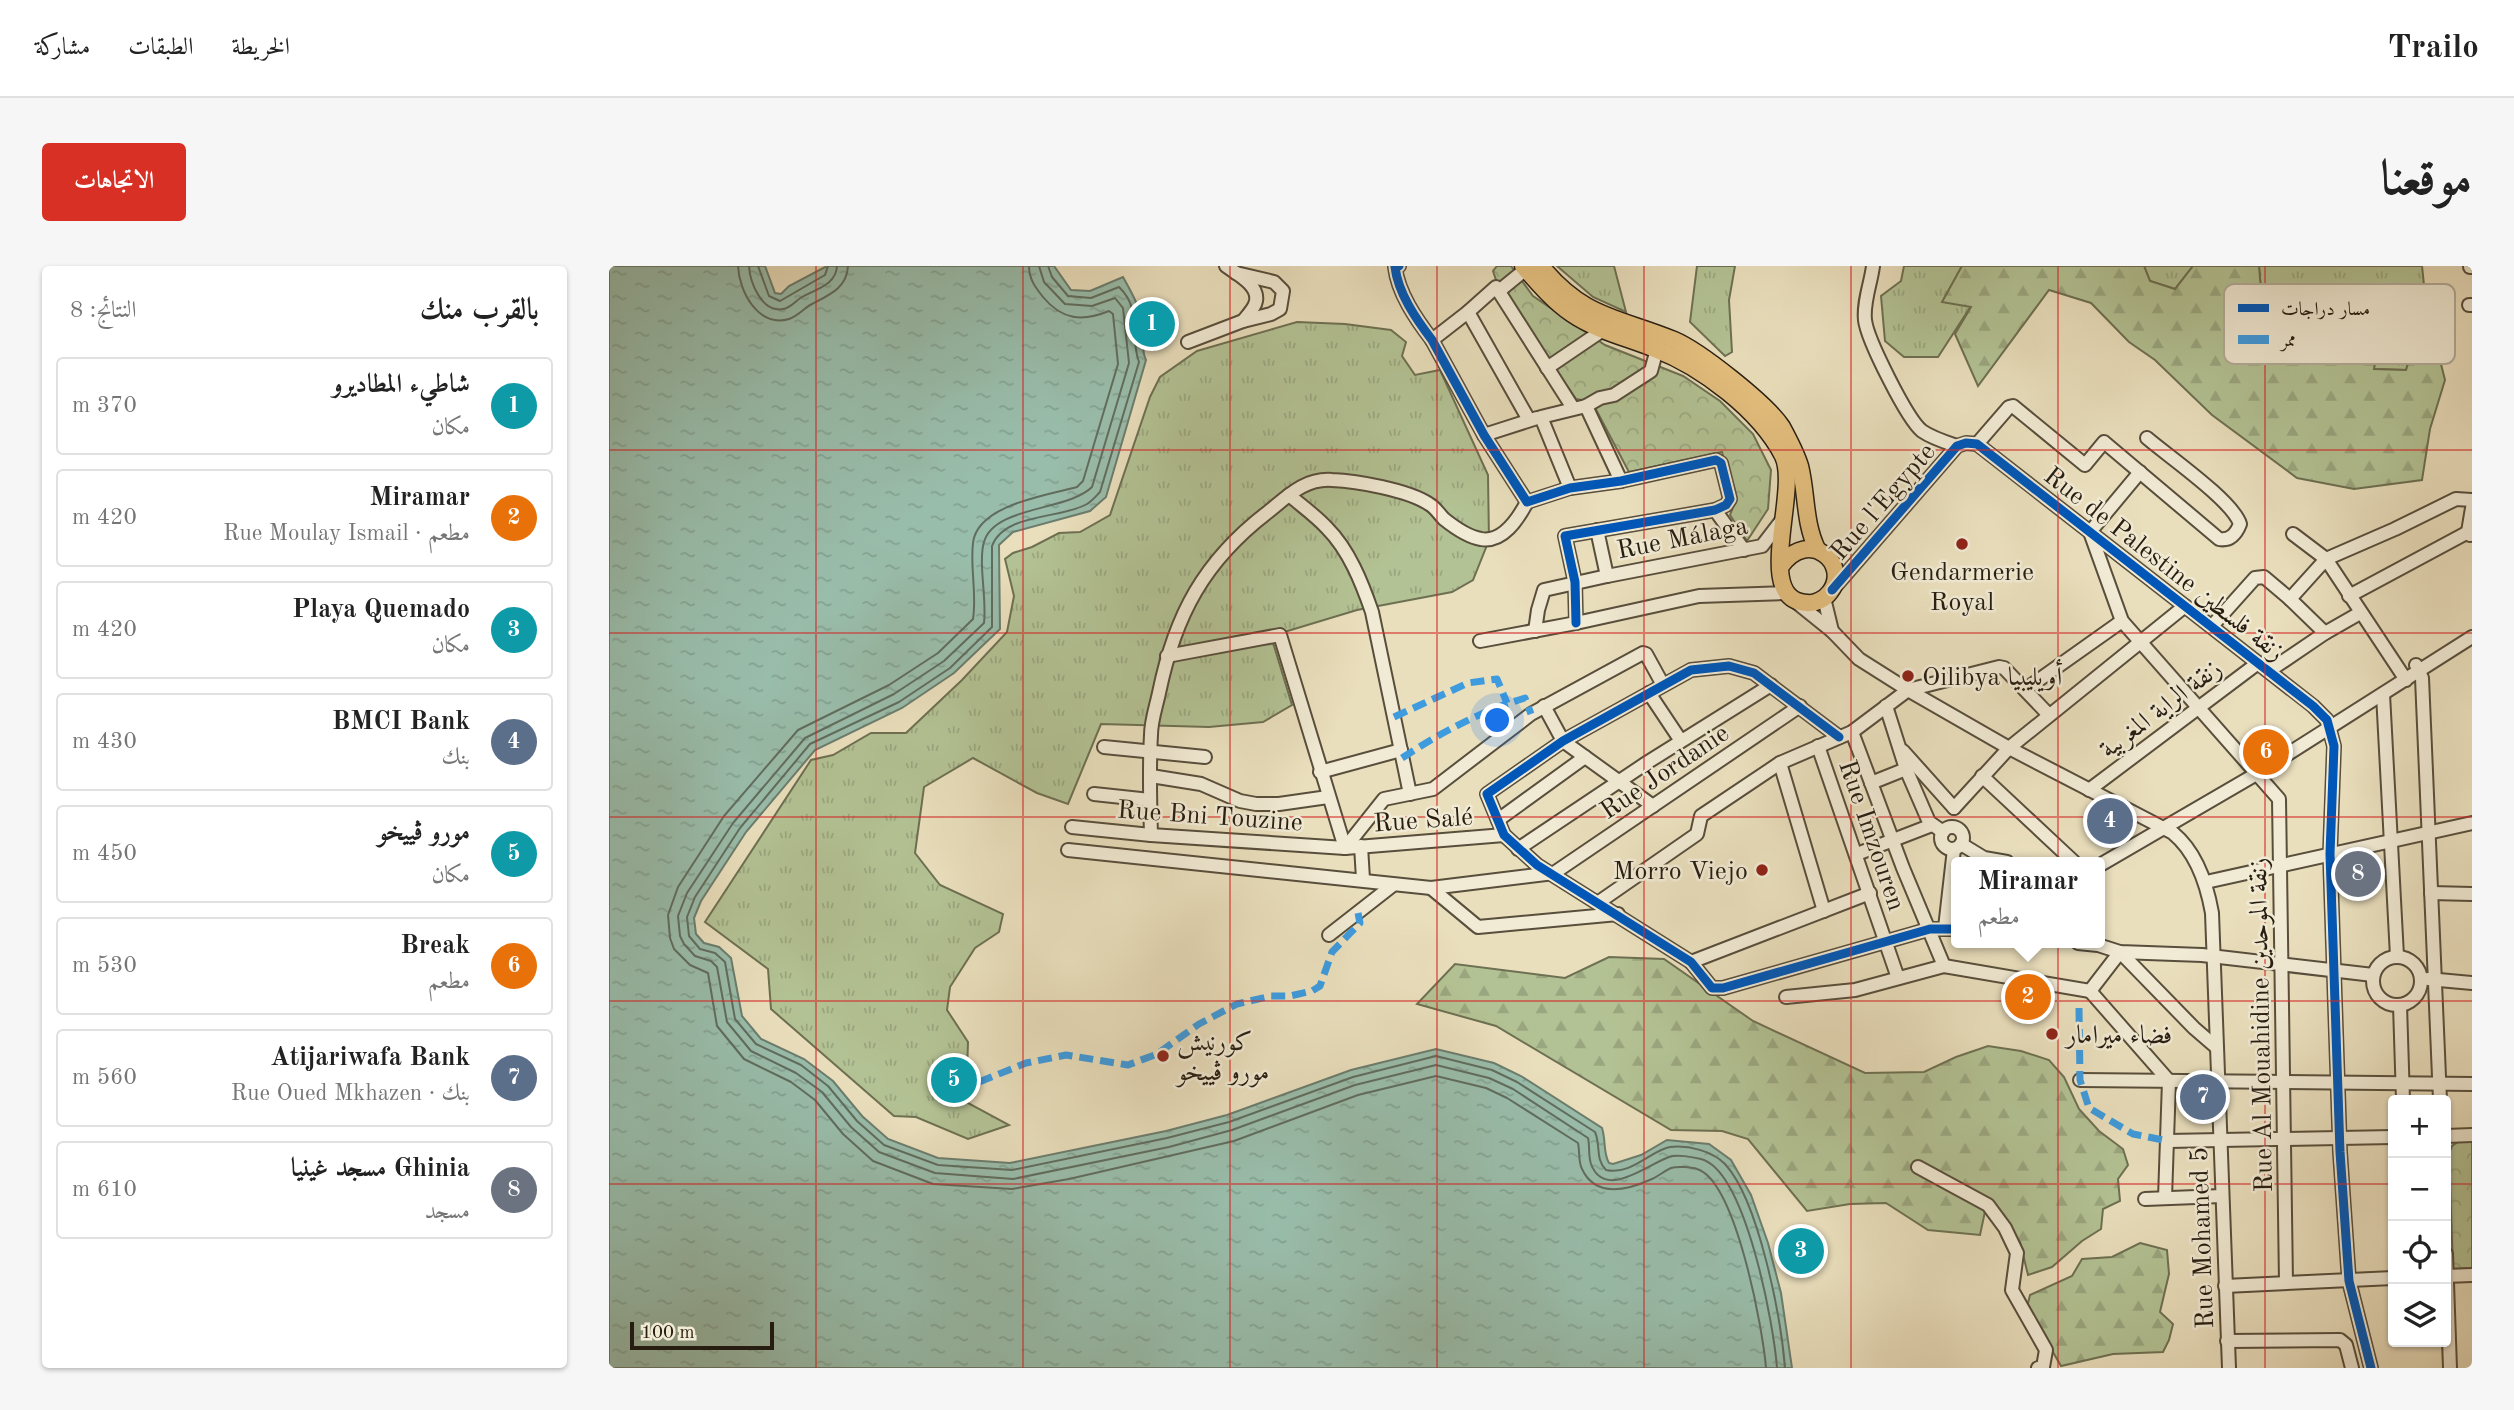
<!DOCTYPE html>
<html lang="ar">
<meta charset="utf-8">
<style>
body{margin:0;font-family:"Old Standard TT",Amiri,serif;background:#f6f6f6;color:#222;direction:rtl}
.controls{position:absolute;right:21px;bottom:21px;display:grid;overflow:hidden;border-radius:7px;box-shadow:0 2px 5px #0004}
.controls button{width:63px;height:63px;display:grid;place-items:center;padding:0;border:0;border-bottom:2px solid #e0e0e0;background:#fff;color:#222;font:35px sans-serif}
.scale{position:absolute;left:21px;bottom:18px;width:144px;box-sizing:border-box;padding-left:7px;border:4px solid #271d11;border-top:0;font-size:19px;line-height:24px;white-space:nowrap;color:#271d11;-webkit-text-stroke:5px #f1ead4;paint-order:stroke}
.you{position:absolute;left:889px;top:455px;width:24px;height:24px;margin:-18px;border:5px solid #fff;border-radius:50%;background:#1a73e8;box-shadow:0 0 0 10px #1a73e833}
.badge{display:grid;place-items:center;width:46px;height:46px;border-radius:50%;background:#d93025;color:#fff;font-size:23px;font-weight:700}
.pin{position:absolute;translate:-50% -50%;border:4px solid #fff;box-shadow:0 2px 7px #0006}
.popup{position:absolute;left:1342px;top:591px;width:154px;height:91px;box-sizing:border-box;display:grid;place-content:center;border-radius:7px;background:#fff;filter:drop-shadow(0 2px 5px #0005);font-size:23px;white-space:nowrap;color:#767676}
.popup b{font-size:26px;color:#222}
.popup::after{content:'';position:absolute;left:50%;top:100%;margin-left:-14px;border:14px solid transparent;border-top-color:#fff}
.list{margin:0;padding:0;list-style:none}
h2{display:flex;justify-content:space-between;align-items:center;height:91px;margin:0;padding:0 28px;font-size:30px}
h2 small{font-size:23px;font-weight:400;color:#767676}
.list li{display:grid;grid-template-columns:46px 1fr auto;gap:21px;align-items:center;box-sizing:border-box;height:98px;margin:0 14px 14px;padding:0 14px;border:2px solid #e0e0e0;border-radius:7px}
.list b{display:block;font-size:26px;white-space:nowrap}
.list p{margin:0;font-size:23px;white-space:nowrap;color:#767676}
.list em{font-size:23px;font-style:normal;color:#767676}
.icon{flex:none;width:38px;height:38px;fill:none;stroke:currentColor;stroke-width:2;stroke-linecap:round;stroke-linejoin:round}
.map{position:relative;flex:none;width:1863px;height:1102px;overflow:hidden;direction:ltr;border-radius:7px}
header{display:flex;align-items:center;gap:42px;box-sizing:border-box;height:98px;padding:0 35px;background:#fff;border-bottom:2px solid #e0e0e0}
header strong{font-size:33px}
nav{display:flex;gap:38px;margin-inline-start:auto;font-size:24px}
.intro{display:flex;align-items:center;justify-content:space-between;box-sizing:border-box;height:168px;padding:0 42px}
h1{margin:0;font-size:49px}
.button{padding:18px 32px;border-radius:7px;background:#d93025;color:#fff;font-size:24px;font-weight:700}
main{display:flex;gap:42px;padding:0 42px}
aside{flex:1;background:#fff;border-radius:7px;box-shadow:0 2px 5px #0004}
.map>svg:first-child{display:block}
</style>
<header>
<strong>Trailo</strong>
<nav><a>الخريطة</a><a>الطبقات</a><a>مشاركة</a></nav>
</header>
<div class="intro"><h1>موقعنا</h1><a class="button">الاتجاهات</a></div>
<main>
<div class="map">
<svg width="1863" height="1102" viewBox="0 0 1863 1102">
<defs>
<pattern id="grass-tufts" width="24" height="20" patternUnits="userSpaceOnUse" patternTransform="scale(1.75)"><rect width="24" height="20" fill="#b3c294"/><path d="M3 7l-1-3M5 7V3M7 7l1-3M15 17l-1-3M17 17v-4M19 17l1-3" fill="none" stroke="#9aa67f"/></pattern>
<pattern id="forest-firs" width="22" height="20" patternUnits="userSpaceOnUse" patternTransform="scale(1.75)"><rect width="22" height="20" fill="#b3c294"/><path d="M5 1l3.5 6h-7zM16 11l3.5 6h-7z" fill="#9aa67f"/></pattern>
<pattern id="park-crowns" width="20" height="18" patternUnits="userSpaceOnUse" patternTransform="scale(1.75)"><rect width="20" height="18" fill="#b3c294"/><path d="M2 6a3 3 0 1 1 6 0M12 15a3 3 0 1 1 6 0" fill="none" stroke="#9aa67f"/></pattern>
<pattern id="water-ripples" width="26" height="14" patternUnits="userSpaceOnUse" patternTransform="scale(1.75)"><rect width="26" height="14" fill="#99bdab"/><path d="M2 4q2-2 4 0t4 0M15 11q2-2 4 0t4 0" fill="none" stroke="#84a292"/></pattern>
</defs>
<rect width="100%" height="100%" fill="#eadfbd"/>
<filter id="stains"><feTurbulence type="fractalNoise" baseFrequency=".00286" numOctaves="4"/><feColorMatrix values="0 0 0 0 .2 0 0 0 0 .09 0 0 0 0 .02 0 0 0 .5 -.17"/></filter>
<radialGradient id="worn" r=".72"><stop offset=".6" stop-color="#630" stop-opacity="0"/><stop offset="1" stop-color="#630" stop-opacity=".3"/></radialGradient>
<!-- grass -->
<g fill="url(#grass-tufts)" stroke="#6d7052" stroke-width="2">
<path d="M948,0h57l12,46 -33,-15z"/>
<path d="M1088,0h38l-6,34 3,52 -7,4 -35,-34z"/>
<path d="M1295,0h58l-18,33 27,7 -33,51h-34l-19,-16 -4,-45 20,-15z"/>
<path d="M1535,0h49l-18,23 -25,-8z"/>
<path d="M1650,0h163l4,38 -20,66 -33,-1 7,-43 -35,-2 -43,-19 -11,21 -29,-24z"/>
<path d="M688,56l48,2 46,6 15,12 -4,14 13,19 25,-5 48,105 1,65 -16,40 -21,12 -95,18 -86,26 21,69 -29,17 -54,5 -108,-3 -33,80 -31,-11 -64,-35 -49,29 -9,66 25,32 63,29 -4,18 -24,16 -25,39 -3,23 21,32 -2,60 43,23 -41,14 -52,-22 -22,-1 -123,-107 -3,-40 -63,-47 106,-162 22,-5 38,-22h35l56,-53 45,-48 7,-36 -9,-37 8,-6 19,-6 27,-14 21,-1 30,-17 40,-118 10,-20 37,-26z"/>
</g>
<!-- forest -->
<g fill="url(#forest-firs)" stroke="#6d7052" stroke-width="2">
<path d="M1353,0h182l6,15 25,8 18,-23h66l3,36 29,24 11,-21 43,19 36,2 -7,43 32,1 20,-66 19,76 -15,49 -8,51 -68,9 -57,-11 -85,-63 -57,-55 -26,-18 -38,-39 -42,-13 -71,96 -23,-52 16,-27 -29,-5z"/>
<path d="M1000,691l55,2 89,62 112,52 59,-1 32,-15 32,-11 33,5 28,9 15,17 15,32 20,22 24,18 5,16 -10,14 2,22 -17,8 -2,20 -19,12 -30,26 -24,8 -8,-33 -33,-40 -7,33 -52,-5 -42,-27 -36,1 -43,7 -59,-72 -26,-8 -51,-1 -175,-104 -79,-22 38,-40 110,14z"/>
<path d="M1531,977l27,7 2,24 -9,38 13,12 -4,16 -6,12 -50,2 -52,12 -34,-59 3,-12 42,-19 10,-17 30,-2z"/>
</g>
<!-- park -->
<g fill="url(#park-crowns)" stroke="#6d7052" stroke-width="2">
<path d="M888,0h14l22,30 72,49 78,31 37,25 33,33 18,36 -3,39 -21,32 -17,-26 5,-13 -13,-50 -93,20 -37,-70 -16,-3 -79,-116 -4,-12z"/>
<path d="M1849,876h14v126l-19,1 -4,-115 3,-8z"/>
</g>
<!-- water -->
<path fill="url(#water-ripples)" stroke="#6b7d6d" stroke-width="2" d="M0,0h156l10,27 6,1 8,-8 38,-20h227l17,24 19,1 33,-14c10,18 19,33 20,54 1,11 -2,19 3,29l-40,137 -16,14 -77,21 -14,13 1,84 -46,44 -52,35 -87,42 -69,82 -45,69 -7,17 2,16 8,9 15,4 12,11 11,58 19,23 43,20 29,22 29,35 26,23 50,19 72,5 156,-32 61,-16 124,-45 85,-21 58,14 27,13 81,52c4,12 1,25 7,35l4,1 28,-9 26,-15 42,4 22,16 20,35 17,48 13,50 11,75h-1183z"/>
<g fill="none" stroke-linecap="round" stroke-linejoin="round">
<!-- shore -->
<g stroke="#606d5e" stroke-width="2">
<path d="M129,0c1,25 20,62 51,53 9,-3 15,-11 23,-15 17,-9 35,-16 36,-38"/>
<path d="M140,0c1,17 13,47 34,43 8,-1 12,-8 19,-12 14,-8 34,-12 35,-31"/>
<path d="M149,0l11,30 11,5 45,-26 3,-9"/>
<path d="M420,0c0,13 6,21 14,31 19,23 39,25 66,14l4,3 5,50 -35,117 -6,6c-30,8 -100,18 -104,56 -3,25 4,51 0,76l-35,34 -49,32 -91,45 -74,86 -46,71 -10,28 2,23 4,11 16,16 18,8 9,53 27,33 47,23 24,18 28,34 30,27 60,23 79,5 57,-10 165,-38 124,-46 78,-19 50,12 21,10 71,45c2,9 0,18 4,26 14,30 46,21 70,10 7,-3 12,-8 19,-11 6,-2 20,-1 26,1 39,12 66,161 69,199"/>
<path d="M430,0l5,16 21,22 27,2 23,-8 8,10 6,55 -37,124c-24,24 -98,19 -108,55 -6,20 3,58 0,81l-40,38 -50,33 -89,44 -72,85 -46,70 -9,23 2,20 4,8 11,12 16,5 6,6 10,55 24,29 45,22 26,19 29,35 28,25 56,21 78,6 156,-32 63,-17 123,-45 81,-20 53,13 24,11 75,49c2,8 0,17 3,26 14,37 57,0 78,-7 7,-3 24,0 32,2 45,12 73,167 76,209"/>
<path d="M439,0l4,11 16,19 23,2 28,-11c24,23 10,49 20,75l-39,130c-4,4 -8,9 -13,12 -26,15 -83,9 -95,42v81l-42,41 -51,34 -89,42 -70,84 -45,69 -8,20 2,19 11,13 15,4 10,9 10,57 21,25 45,21 27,21 29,35 27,24 54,20 74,5 155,-32 62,-16 124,-45 83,-21 56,14 25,12 78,50c6,14 0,27 11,38 25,6 47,-21 64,-23 19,-2 42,4 55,17 34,37 56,154 60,204"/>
</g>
<!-- minor casing -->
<g stroke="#584e3c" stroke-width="16">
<g id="minor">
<path d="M617,0c11,8 33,19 30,35 -1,7 -9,15 -13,20"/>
<path d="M790,0l-4,1c3,26 21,52 37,73l52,95 43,67 43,-14 51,-7 95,-21 5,3 9,36 -4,6 -11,5 -150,26 10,46 1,41"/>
<path d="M1264,0c-2,17 -10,36 -8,54 2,19 42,99 57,111 10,7 23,11 35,15"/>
<path d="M1861,1h2"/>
<path d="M890,25l27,-22"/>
<path d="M1860,39h3"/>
<path d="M859,46l61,108"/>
<path d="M823,74l36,-28 28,-25 77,121"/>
<path d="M579,76l55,-21 28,-7 9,-5 3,-18 -9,-9 -38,-9"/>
<path d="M938,102l56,-38"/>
<path d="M977,140l35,75"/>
<path d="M875,169l53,-17"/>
<path d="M1368,178l32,-37 4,-1 72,59 19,-23 115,97c11,2 17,-5 21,-15 -7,-23 -72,-68 -93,-86"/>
<path d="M1531,206l-50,60 32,89 157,178 7,484"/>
<path d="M961,222l-29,-71 45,-11 14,-8 14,-3 37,-24 6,-22"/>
<path d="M680,229c13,11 27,21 38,33 22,22 35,55 45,84l38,182"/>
<path d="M1106,244l29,40"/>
<path d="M988,264l10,46"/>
<path d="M1684,268l33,25 80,121"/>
<path d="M1861,269l-2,-3 4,-24"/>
<path d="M1224,323l124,-143 9,-3 11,1 336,262 14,14 7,26 -4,108 10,298 9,129 22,87"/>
<path d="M1740,330l123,-66"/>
<path d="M1215,332l8,33"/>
<path d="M1681,333l36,-40 69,-30 61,-30 16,1"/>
<path d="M1187,336l36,29 27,28 49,31 101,58 164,85c23,19 34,52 39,80l17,455"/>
<path d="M1603,360l43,-48 9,-1 26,22 35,34"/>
<path d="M926,365l3,-21 6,-20 63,-14 155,-30 20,-26"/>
<path d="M871,375l96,-18 123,-27 85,-3"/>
<path d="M558,390l113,-21 65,213"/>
<path d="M1807,399l6,13 18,422"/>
<path d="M1660,405l56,-38 35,-20"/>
<path d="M1417,423l96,-68"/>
<path d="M1040,427l32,48"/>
<path d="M1774,428l14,262"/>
<path d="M935,440l19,35 90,65"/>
<path d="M1277,440l20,63 23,53 14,10"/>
<path d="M1243,466l51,136 41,98"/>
<path d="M1230,471l-85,-64 -25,-7 -38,4 -128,71 -76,53 17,41 33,30 154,97 21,26h11l207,-59h26"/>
<path d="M1209,480l80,232"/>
<path d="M495,481l101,10"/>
<path d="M1294,485l51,57"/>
<path d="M1171,497l44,148"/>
<path d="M711,506l81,-22"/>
<path d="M542,510l50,8 39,17 16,3h23l49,-7"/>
<path d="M1373,510l92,86"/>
<path d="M1262,517l35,-14"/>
<path d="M1480,524l169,-127"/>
<path d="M485,528l56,6"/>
<path d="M1345,542l55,-60 176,-142"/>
<path d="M889,554l87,-63"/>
<path d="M463,561l79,8 194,13 159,-13"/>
<circle cx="1343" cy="572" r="11"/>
<path d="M542,569c-1,-33 -2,-67 0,-100 0,-14 5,-28 8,-42 16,-78 45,-132 109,-181 20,-16 37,-34 64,-32 25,1 76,10 97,24 6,3 10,10 15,15 10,8 24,18 37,20 22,4 37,-20 46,-37"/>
<path d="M1352,578l23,14 23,4"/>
<path d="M752,580l2,33"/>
<path d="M736,582l39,-49 49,-10 98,-75 112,-61 3,1 17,31"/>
<path d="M909,583l130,-87 123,-77"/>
<path d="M459,584l363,38 123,-15 246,-167"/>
<path d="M1248,588l75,-29"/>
<path d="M1491,599l158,-92 214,-136"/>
<path d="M1597,616l266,-59"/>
<path d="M822,622l47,39 140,-13"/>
<path d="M1822,627l41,1"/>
<path d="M990,636l98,-68 4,-18 79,-53 72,-31 56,-42 91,-23 5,1 44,46"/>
<path d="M1336,662l9,-79"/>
<path d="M720,669l64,-50"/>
<path d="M1469,677l20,2 22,7 82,3 171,20"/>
<circle cx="1788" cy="715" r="24"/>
<path d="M1082,696l179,-69"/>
<path d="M1819,713l44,4"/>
<path d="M1481,725l79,90 -4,117"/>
<path d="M1481,725l30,-39 74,76 22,19"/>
<path d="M1177,731l69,-7 89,-24 146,25"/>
<path d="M1791,739l3,95"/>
<path d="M1471,814l392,4"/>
<path d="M1837,870l26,-1"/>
<path d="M1559,875l225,-4"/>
<path d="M1309,901l70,38 17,23 12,25 -5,37 34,60 -3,17 -5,1"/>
<path d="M1536,933l77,-3"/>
<path d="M1837,988l4,114"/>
<path d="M1837,1010l26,-1"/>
<path d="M1616,1020l168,-8"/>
<path d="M1618,1075l113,-1 6,5 6,23"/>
</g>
</g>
<!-- major casing -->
<g stroke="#271d11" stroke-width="19">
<g id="major">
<path d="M914,0c15,17 30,35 49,48 25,17 56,24 83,35 47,18 105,62 128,107 17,36 -31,144 24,147 8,1 18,-4 23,-11 21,-28 -21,-65 -49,-26"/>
<path d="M932,0c42,52 77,51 133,74 26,11 93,64 108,87 6,11 14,26 18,39 7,28 4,56 17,83"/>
</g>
</g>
<!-- minor -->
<use href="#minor" stroke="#f1ead4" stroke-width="12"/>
<!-- major -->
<use href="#major" stroke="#e5c07e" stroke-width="16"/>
<!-- quiet -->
<g stroke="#3d9bde" stroke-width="7" stroke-dasharray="14 7" stroke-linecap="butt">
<path d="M785,451l74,-34 29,-4 10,24"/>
<path d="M793,492c38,-25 79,-47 123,-60l6,16"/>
<path d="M1470,742l1,72 9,28 44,26 35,7"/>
<path d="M370,816l47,-19 40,-8 62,10 29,-11 42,-30 38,-20 34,-8h19l22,-5 8,-5 12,-34 28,-29 -2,-10"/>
</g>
<!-- cycleway casing -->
<g stroke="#f1ead4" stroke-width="13">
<g id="cycleway">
<path d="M790,0l-4,1c3,26 21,52 37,73l52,95 43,67 43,-14 51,-7 95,-21 5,3 9,36 -4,6 -11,5 -150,26 10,46 1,41"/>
<path d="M1223,324l125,-144 9,-3 11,1 336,262 14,14 7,26 -4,108 10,298 9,129 22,87"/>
<path d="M1230,471l-85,-64 -25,-7 -38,4 -128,71 -76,53 17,41 33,30 154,97 21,26h11l207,-59h26"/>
</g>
</g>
<!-- cycleway -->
<use href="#cycleway" stroke="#0057b8" stroke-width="9"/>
</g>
<!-- grid -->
<path fill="none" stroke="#d62828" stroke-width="2" stroke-opacity="0.55" d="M207,0v1102M414,0v1102M621,0v1102M828,0v1102M1035,0v1102M1242,0v1102M1449,0v1102M1656,0v1102M0,184h1863M0,367h1863M0,551h1863M0,735h1863M0,918h1784M1837,918h26"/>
<!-- markers -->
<g fill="#8f2418" stroke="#f1ead4" stroke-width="2.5">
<circle cx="1353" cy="278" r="7"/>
<circle cx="1299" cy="410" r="7"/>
<circle cx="1153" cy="604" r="7"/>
<circle cx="1443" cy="768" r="7"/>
<circle cx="554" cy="790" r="7"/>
</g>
<g text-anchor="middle" stroke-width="5" stroke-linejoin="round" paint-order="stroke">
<!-- street labels -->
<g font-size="26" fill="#271d11" stroke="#f1ead4">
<text transform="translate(1273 235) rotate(-49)" y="9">Rue l'Egypte</text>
<text transform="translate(1073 271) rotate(-11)" y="9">Rue Málaga</text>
<text transform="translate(1556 297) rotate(38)" y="9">Rue de Palestine زنقة فلسطين</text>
<text transform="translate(1551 442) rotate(-37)" y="9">زنقة الراية المغربية</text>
<text transform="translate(1055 505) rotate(-34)" y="9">Rue Jordanie</text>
<text transform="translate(601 549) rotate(4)" y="9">Rue Bni Touzine</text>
<text transform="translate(814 553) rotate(-4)" y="9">Rue Salé</text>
<text transform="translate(1264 569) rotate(71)" y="9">Rue Imzouren</text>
<text transform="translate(1651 759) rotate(-91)" y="9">Rue Al Mouahidine زنقة الموحدين</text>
<text transform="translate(1592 972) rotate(-92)" y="9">Rue Mohamed 5</text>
</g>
<!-- poi labels -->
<g font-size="26" fill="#271d11" stroke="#f1ead4" text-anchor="start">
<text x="1353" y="314" text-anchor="middle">Gendarmerie<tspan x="1353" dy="30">Royal</tspan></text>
<text x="1313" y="419">Oilibya أويليبيا</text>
<text x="1139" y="613" text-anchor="end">Morro Viejo</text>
<text x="1457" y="777">فضاء ميرامار</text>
<text x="568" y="784">كورنيش<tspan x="568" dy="30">مورو ڤييخو</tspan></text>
</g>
</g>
<!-- legend -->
<rect x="1615" y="18" width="231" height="80" rx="10" fill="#f1ead4" stroke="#b4ac9a" stroke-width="2"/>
<rect x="1629" y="38" width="31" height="8" fill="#0057b8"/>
<rect x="1629" y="69" width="31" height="9" fill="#3d9bde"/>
<g font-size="19" fill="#271d11">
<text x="1672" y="49">مسار دراجات</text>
<text x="1672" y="80">ممر</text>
</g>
<rect width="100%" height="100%" filter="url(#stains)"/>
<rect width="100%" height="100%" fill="url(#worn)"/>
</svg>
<div class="controls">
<button>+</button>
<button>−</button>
<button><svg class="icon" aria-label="locate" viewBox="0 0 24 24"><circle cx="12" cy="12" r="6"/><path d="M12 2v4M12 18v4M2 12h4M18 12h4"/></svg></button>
<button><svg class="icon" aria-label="layers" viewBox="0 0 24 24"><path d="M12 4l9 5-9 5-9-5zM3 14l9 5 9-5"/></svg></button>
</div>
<div class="scale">100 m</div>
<div class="you"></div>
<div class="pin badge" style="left:543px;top:58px;background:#0f9aa8">1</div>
<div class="pin badge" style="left:1419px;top:731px;background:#e8710a">2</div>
<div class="popup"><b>Miramar</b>مطعم</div>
<div class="pin badge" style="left:1192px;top:985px;background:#0f9aa8">3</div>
<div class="pin badge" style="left:1501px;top:555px;background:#5c6f8a">4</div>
<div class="pin badge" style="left:345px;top:814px;background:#0f9aa8">5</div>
<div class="pin badge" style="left:1657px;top:486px;background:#e8710a">6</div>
<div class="pin badge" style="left:1594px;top:831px;background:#5c6f8a">7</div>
<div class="pin badge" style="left:1749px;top:608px;background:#6b7280">8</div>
</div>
<aside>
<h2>بالقرب منك<small>النتائج: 8</small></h2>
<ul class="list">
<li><span class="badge" style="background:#0f9aa8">1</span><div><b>شاطيء المطاديرو</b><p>مكان</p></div><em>370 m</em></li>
<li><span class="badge" style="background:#e8710a">2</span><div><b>Miramar</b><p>مطعم · Rue Moulay Ismail</p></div><em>420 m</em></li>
<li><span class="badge" style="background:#0f9aa8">3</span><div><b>Playa Quemado</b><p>مكان</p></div><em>420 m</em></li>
<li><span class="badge" style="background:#5c6f8a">4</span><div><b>BMCI Bank</b><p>بنك</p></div><em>430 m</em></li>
<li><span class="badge" style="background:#0f9aa8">5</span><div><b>مورو ڤييخو</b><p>مكان</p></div><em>450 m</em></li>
<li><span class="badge" style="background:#e8710a">6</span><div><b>Break</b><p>مطعم</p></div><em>530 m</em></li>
<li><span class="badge" style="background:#5c6f8a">7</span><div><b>Atijariwafa Bank</b><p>بنك · Rue Oued Mkhazen</p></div><em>560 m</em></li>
<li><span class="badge" style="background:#6b7280">8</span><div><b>Ghinia مسجد غينيا</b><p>مسجد</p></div><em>610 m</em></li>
</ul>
</aside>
</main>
